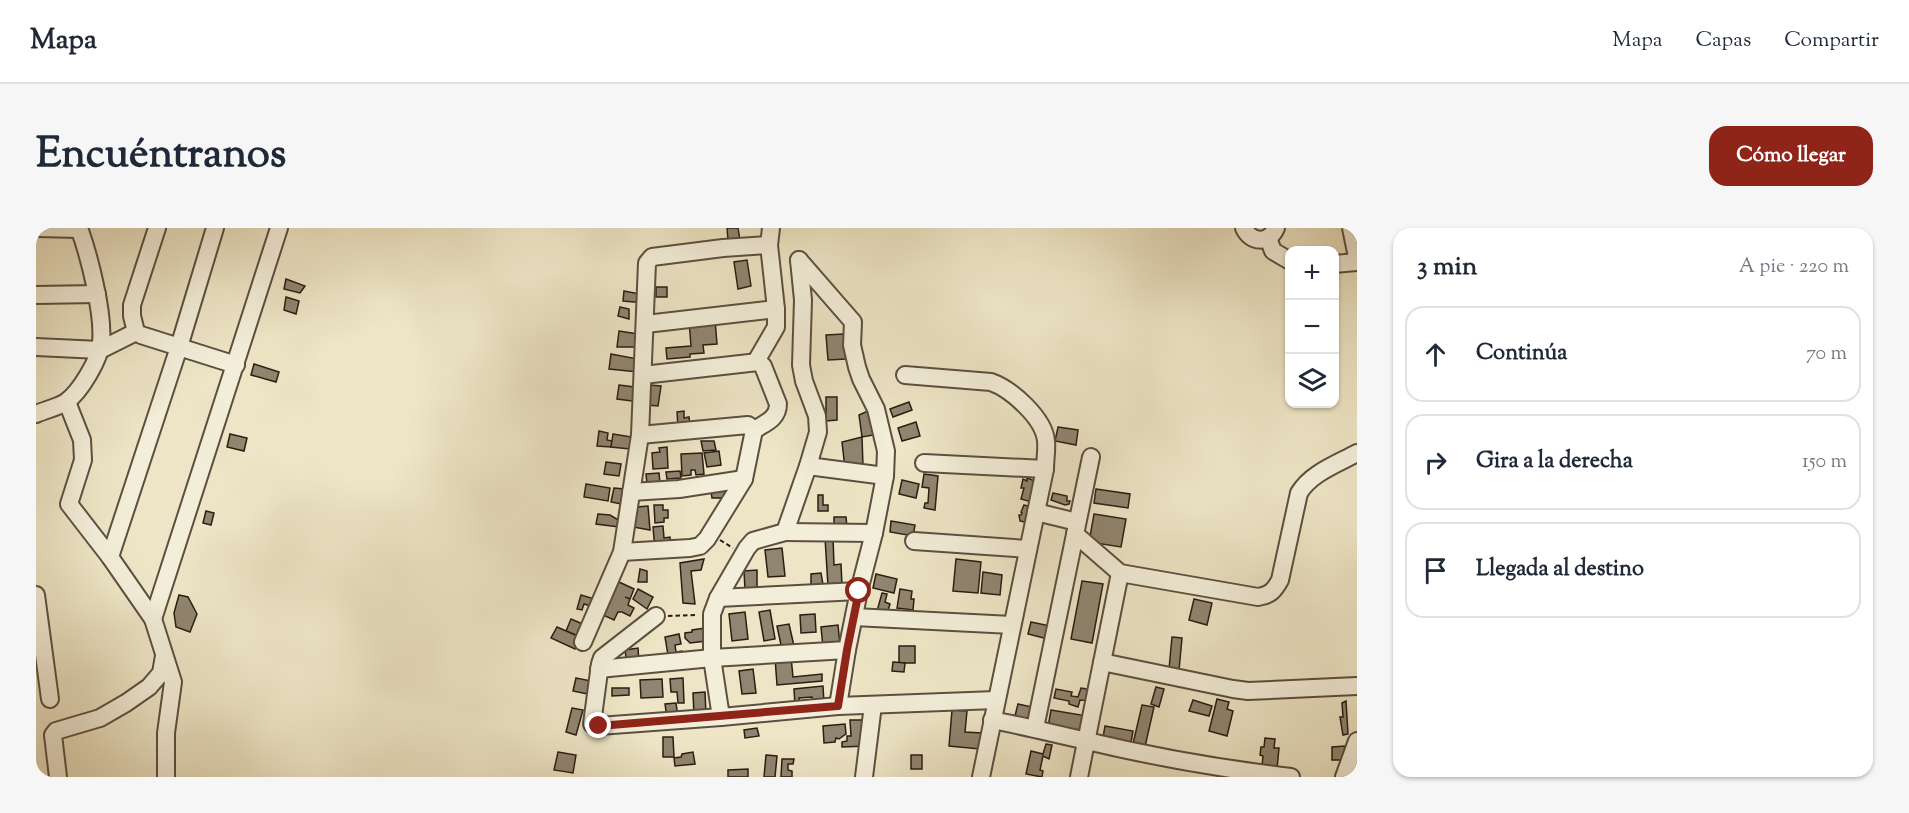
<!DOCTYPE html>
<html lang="es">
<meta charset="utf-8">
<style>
body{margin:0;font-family:"Sorts Mill Goudy",serif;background:#f6f6f7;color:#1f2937}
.controls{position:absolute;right:18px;top:18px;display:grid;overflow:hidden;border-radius:12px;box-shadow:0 2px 4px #0004}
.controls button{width:54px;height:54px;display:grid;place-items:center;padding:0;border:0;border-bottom:2px solid #e0e1e3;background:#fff;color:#1f2937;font:30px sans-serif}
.stop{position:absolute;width:18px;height:18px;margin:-14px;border:4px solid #8f2418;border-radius:50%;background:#fff}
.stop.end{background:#8f2418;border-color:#fff;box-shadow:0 2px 6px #0008}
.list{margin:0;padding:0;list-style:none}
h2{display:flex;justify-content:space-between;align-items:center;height:78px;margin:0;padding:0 24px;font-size:26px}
h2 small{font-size:20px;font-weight:400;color:#747a83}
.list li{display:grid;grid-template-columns:39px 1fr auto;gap:18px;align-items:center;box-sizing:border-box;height:96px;margin:0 12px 12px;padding:0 12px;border:2px solid #e0e1e3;border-radius:18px}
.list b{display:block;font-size:22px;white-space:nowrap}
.list em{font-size:20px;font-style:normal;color:#747a83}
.icon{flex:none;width:33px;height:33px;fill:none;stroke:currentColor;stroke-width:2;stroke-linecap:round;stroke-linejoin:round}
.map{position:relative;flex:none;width:1321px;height:549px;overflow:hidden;border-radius:18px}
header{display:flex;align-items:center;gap:36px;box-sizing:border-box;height:84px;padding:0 30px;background:#fff;border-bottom:2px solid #e0e1e3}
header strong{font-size:28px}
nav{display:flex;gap:33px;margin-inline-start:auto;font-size:21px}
.intro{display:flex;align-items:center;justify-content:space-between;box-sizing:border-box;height:144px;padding:0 36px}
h1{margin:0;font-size:42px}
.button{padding:15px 27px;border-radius:18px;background:#8f2418;color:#fff;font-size:21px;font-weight:700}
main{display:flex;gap:36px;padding:0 36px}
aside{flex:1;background:#fff;border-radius:18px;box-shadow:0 2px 4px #0004}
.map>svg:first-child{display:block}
</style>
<header>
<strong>Mapa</strong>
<nav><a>Mapa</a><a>Capas</a><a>Compartir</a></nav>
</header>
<div class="intro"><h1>Encuéntranos</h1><a class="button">Cómo llegar</a></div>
<main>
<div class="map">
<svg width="1321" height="549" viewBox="0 0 1321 549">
<rect width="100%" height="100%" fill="#ede5c5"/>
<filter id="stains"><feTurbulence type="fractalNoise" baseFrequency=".00333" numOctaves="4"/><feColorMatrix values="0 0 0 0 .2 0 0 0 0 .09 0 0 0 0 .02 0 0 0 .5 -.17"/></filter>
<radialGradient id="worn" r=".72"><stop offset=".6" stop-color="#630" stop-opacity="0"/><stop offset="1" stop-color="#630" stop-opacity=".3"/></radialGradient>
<!-- building -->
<g fill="#908570" stroke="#2b1d13" stroke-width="1.5">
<path d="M691,0h11l2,12h-12z"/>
<path d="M711,32l4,26 -13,3 -4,-27z"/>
<path d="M250,51l19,7 -5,7 -16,-4z"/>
<rect x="620" y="59" width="11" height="10"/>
<path d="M588,63l21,4v8l-22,-2z"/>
<path d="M250,69l13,4 -3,13 -12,-4z"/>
<path d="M584,79l9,2v10l-11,-3z"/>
<path d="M679,91l2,25 -14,1 1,8 -14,1v3l-23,2 -1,-11 25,-2 -2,-25z"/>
<path d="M583,103l25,4 -1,12h-26z"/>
<path d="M808,106l2,25 -18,1 -2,-25z"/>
<path d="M575,126l27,5v13l-29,-3z"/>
<path d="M218,136l25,8 -3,10 -25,-7z"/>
<path d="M583,157l23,3 -2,14 -23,-3z"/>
<path d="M613,157l12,1 -3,20 -11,-1z"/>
<path d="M790,169h11v23l-11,1z"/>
<path d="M873,174l3,8 -19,7 -3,-8z"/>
<path d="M834,182l4,25 -12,2 -3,-22z"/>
<path d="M648,183v7l5,-1 1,9 -12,1 -1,-15z"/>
<path d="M880,194l4,14 -18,5 -4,-13z"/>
<path d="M1022,199l20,3 -2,15 -21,-4z"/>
<path d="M563,203l9,2 -1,7 5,1 -1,6 -14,-1z"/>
<path d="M194,206l17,4 -3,13 -17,-4z"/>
<path d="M577,206l19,3 -2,12 -19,-2z"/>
<path d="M826,209l1,29 -18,2 -3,-26z"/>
<path d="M665,213h13l2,9 -13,1z"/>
<path d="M631,219l1,21 -15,1 -1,-16 8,-1 -1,-4z"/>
<path d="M683,223l2,14 -14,2 -3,-14z"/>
<path d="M666,225l2,21 -8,1 -1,-5h-4v5l-9,1 -1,-22z"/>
<path d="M570,234l15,2 -2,12 -15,-2z"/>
<path d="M644,243l1,7 -14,1 -1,-7z"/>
<path d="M623,245l1,10 -13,1 -1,-10z"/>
<path d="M888,246l14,2 -3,34 -11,-2 1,-5h3l1,-15 -7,-1z"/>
<path d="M991,250l8,3 -3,21 -11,-3 3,-11h-3l2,-9 4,2z"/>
<path d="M866,252l17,4 -3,14 -17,-4z"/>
<path d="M550,256l24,4 -2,13 -24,-4z"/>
<path d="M578,260l10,1 -2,15 -11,-2z"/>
<path d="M1060,261l34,5 -2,14 -34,-5z"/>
<path d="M675,263h17l-4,7h-12z"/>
<path d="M1017,265l14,3v5h3l-1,3 -4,1 -14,-5z"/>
<path d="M782,267h5v10h5v6h-10z"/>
<path d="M618,277h9v5h5v8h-4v4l-9,1z"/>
<path d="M988,277l7,2 -2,16 -9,-2 -1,-6h2l1,-2 -1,-1z"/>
<path d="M612,278l2,24 -17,-3 4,-20z"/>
<path d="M170,283l8,2 -3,12 -8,-2z"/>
<path d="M562,286l12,1 10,6 -1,6 -23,-3z"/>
<path d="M1058,286l32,5 -5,28 -32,-5z"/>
<path d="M798,289h12l1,10h-13z"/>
<path d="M855,293l24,4 -2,11 -23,-4z"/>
<path d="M627,298l1,12 6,-1 1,11 -16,2 -2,-23z"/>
<path d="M789,310h8l1,27 7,-1 1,21 -14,1z"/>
<path d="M746,320l3,28 -17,1 -3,-27z"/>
<path d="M668,331l-3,11 -10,1 4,33 -12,-1 -3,-40z"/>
<path d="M920,331l25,3 -3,31 -25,-2z"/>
<path d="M604,341l7,2v11h-9z"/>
<path d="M721,342v19h-12l-1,-18z"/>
<path d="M947,344l19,3 -2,20 -19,-2z"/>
<path d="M785,345l2,12 -8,2 -4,-2v-11z"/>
<path d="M840,346l21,5 -3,14 -21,-5z"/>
<path d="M1046,353l21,3 -11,59 -21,-4z"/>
<path d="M583,354l15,7 -4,10 -5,-2 5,2 -2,6 6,3 -4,8 -8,-4h-4l-4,8 -11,-5z"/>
<path d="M602,361l15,8 -6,12 -14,-10z"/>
<path d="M864,361l12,2 -1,8h3l-1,11 -16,-2z"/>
<path d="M846,365l5,1 -2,8 5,2 -3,10 -10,-3z"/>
<path d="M143,367l9,2 9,17 -7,18 -14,-5 -2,-14z"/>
<path d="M545,367l17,5 -7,6 -7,-2 -2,6 -5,-1z"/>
<path d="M1158,371l18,4 -5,22 -18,-5z"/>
<path d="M734,382l5,29 -11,2 -5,-29z"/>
<path d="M709,384l3,27 -16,2 -3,-27z"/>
<path d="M779,386l1,18 -15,1 -1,-18z"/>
<path d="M535,391l14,6 -5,12 -14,-6z"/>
<path d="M995,394l24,5 -3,13 -24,-6z"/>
<path d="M753,396l5,22 -13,-1 -4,-19z"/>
<path d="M802,397l2,20 -17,2 -2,-20z"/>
<path d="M521,399l23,10 -5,12 -24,-11z"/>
<path d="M669,400l1,13 -16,2 -5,-5v-5l7,-1v-2z"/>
<path d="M643,406l2,10 -6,1 1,7 6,-1 1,7 -14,3 -4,-24z"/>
<path d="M1136,409l10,1 -3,32 -10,-1z"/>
<rect x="863" y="418" width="16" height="17"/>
<path d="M602,420l1,15 -12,2 -2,-15z"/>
<path d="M755,429l2,20 29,-3v7l-45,4 -2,-27z"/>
<path d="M857,434l12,1 -1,9 -12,-1z"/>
<path d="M717,441l3,24 -14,1 -3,-23z"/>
<path d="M540,450l20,4 -3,13 -20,-4z"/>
<path d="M647,450l1,25h-6l-1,-11h-6l-1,-13z"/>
<path d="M626,451l1,18 -22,1 -1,-18z"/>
<path d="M787,458l1,17 -11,1 -1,-7 -13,1 1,7 -5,1 -1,-17z"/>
<path d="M1120,459l8,2 -5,18 -8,-3z"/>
<path d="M576,460h17v7l-17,1z"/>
<path d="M1045,460l11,2 -3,11 -9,-1 -2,7 -9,-3v-3l-15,-3 2,-9 16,3 -1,4 7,1z"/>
<path d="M669,464l1,22 -12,1 -1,-22z"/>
<path d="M1181,471l12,3 -2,7 6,2 -6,25 -18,-5z"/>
<path d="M1157,472l19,6 -3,10 -20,-5z"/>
<path d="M1310,473l2,33 -5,1 -3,-18h3l-1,-14z"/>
<path d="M640,475l2,14 -11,1 -2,-14z"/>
<path d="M982,476l14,3 -4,13 -13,-4z"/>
<path d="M1106,477l12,2 -10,44 -12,-3z"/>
<path d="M536,480l11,2 -7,25 -10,-3z"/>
<path d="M916,482l15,1 -2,21 17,1 -2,16 -31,-3z"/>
<path d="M1015,482l36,6 -3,17 -36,-6z"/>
<path d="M814,492h14l2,26 -24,1v-5l5,-1v-5h4z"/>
<path d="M809,496l1,10 -7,5 -3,-1 -1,4 -11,1 -1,-17z"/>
<path d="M1069,498l28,5 -3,17 -28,-5z"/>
<path d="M721,500l2,8 -14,2 -1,-8z"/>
<path d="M627,509h10l1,20h-11z"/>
<path d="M1229,510l10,1 -1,9h5l-2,21 -15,-2 1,-11 -3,-1 1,-8h3z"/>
<path d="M1010,516l6,1 -3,14 -6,-3 -3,14 3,1 -1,6 -16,-3 5,-23 12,3z"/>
<path d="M1309,518v14h-13v-13z"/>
<path d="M522,524l18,3 -3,18 -19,-3z"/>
<path d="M657,524l2,12 -20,2 -1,-8 7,-1 1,-3z"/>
<path d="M730,527l11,1 -2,21h-11z"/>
<rect x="875" y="527" width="11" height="14"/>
<path d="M746,531h12l-1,5h-5v6l4,1v6h-11z"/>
<path d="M712,541v8h-20v-7z"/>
</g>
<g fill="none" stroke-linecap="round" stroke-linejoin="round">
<!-- minor casing -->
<g stroke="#5c4f40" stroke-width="20">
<g id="minor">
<path d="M0,0l43,1"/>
<path d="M121,0l-25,77v11l4,16 5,3 95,30"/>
<path d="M1208,0c7,15 25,16 32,0"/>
<path d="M1315,0l6,29"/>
<path d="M1232,10l5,13 17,10"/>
<path d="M763,32l4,40 -2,65 3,16 13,35 1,16 -10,34 -23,66 -32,9 -6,7 -29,50 -6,16v44l9,59 117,-11 158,-6"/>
<path d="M763,32l54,62 -1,23 5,22 4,12 15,30 10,42 -1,25 -11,57 -15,58 -12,59 -9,56"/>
<path d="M1298,36l23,-2"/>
<path d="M0,67l61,-1"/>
<path d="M610,96l130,-15"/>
<path d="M0,119l64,3 36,-18"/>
<path d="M607,147l115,-13"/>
<path d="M869,147l86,7c20,7 53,36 55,59 1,9 -1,19 -1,28l-64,308"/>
<path d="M31,174l15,38 1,20 -14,44 41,53 43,62 20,63 -7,51v44"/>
<path d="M0,186c9,-4 22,-7 30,-12 14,-10 34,-43 35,-60 3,-28 -12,-87 -22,-114"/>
<path d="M718,202c11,-7 24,-11 24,-26l-15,-38 -5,-4v-4l18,-31v-18l-7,-64 2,-17"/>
<path d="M888,235l121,6"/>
<path d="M772,238l77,10"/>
<path d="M595,264l48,-3 65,-10"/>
<path d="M1000,284l41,10"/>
<path d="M749,304l89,1"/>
<path d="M1039,306l45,39 138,24c12,-2 16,-6 22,-17l19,-87c12,-20 38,-29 58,-40"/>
<path d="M878,313l114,8"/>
<path d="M586,324l68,-4 10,-2 7,-7 37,-60 10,-49 -6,-5 -108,10"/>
<path d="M74,329l69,-210 36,-119"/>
<path d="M0,367l14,104"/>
<path d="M682,370l141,-7"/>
<path d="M620,388l-54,42 -2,6 -8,60 7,2 122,-9"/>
<path d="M818,389l158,8"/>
<path d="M117,391l126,-391"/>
<path d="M547,414l39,-90 18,-117 7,-172 5,-6 71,-9 46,-3"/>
<path d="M1066,434l131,27 15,2 109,-5"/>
<path d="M563,441l113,-11 135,-8"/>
<path d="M956,492c32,6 63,14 95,21 67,16 136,28 204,36"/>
<path d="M999,500l56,-271"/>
<path d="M22,549l-5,-42 3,-4 44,-13 26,-15 23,-16 12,-14 3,-17"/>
<path d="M828,549l9,-72"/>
<path d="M1043,549l41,-204"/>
<path d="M1308,549l13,-36"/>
</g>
</g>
<!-- path -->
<g stroke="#2b1d13" stroke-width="2" stroke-dasharray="4.5 3" stroke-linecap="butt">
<path d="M684,312l13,8"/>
<path d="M632,388l30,-1"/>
</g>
<!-- minor -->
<use href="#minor" stroke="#f3eed9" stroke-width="16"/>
</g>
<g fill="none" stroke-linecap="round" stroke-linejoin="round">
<!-- route -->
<path stroke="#8f2418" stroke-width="8" d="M563,498l239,-20 9,-56 12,-59"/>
</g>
<rect width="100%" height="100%" filter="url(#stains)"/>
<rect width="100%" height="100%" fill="url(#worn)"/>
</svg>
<div class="controls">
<button>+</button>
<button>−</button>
<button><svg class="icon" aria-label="layers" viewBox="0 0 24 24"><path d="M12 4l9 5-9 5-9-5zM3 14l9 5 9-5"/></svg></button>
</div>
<div class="stop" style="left:823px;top:363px"></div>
<div class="stop end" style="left:563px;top:498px"></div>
</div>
<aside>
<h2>3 min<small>A pie · 220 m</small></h2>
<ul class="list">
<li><svg class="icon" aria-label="ahead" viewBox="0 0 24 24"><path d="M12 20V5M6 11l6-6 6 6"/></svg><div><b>Continúa</b></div><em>70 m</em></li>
<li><svg class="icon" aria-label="right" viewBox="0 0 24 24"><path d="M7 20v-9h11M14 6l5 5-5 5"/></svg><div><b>Gira a la derecha</b></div><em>150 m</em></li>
<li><svg class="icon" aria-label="arrive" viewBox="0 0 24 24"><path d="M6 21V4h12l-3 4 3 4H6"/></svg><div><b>Llegada al destino</b></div></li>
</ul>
</aside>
</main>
